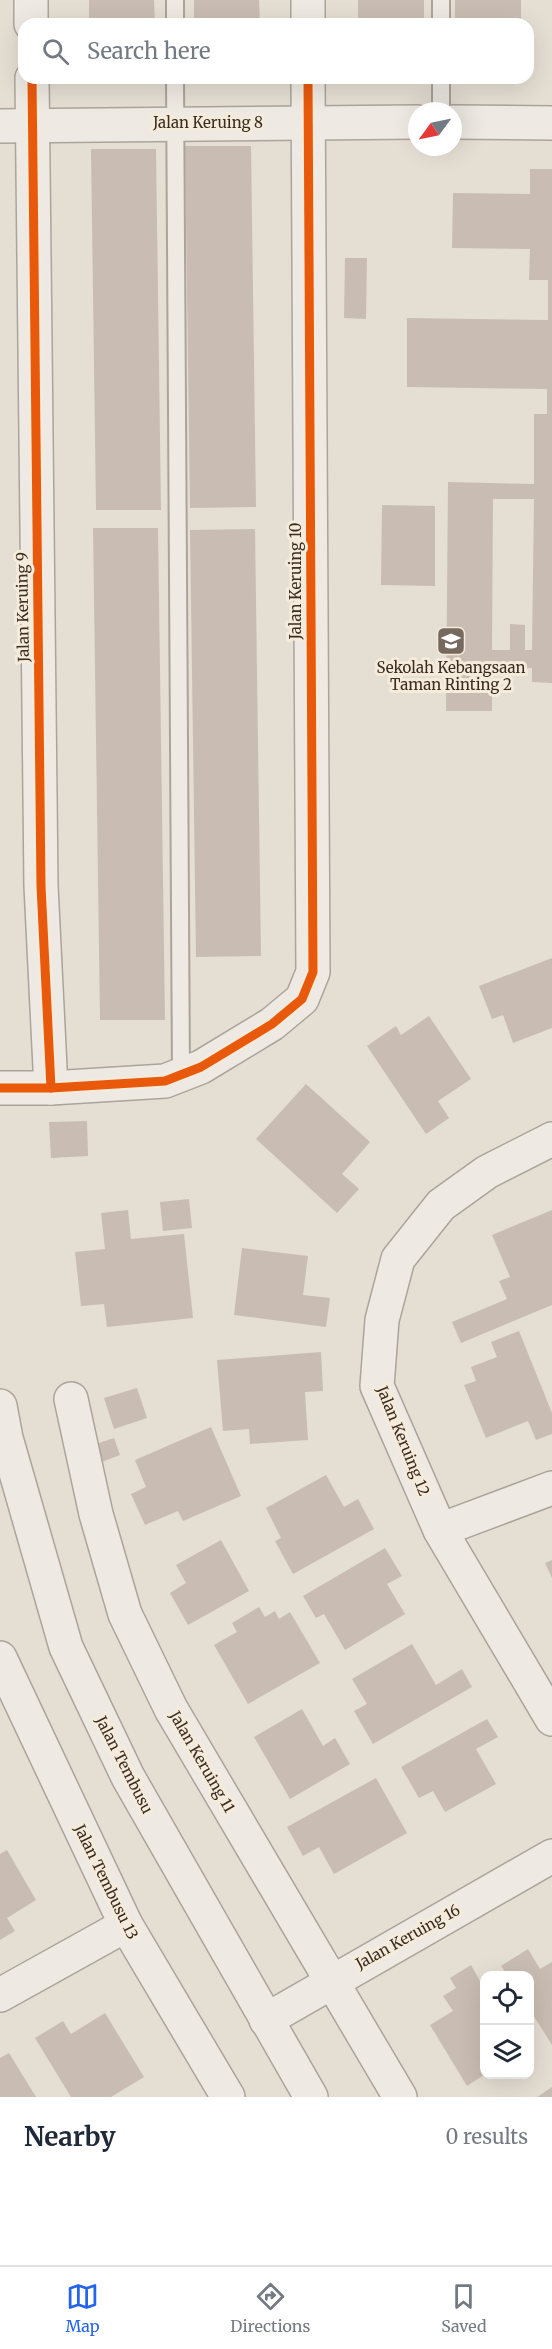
<!DOCTYPE html>
<style>
body{margin:0;font-family:Merriweather,serif;background:#f2f2f3;color:#1f2937}
.controls{position:absolute;right:18px;bottom:18px;display:grid;overflow:hidden;border-radius:12px;box-shadow:0 6px 24px #0002}
.controls button{width:54px;height:54px;display:grid;place-items:center;padding:0;border:0;border-bottom:2px solid #e0e1e3;background:#fff;color:#1f2937;font:30px sans-serif}
.compass{position:absolute;left:408px;top:102px;width:54px;height:54px;border-radius:50%;background:#fff;box-shadow:0 6px 24px #0002;rotate:237deg}
.list{margin:0;padding:0;list-style:none}
h2{display:flex;justify-content:space-between;align-items:center;height:78px;margin:0;padding:0 24px;font-size:26px}
h2 small{font-size:20px;font-weight:400;color:#747a83}
.icon{flex:none;width:33px;height:33px;fill:none;stroke:currentColor;stroke-width:2;stroke-linecap:round;stroke-linejoin:round}
.map{position:relative;flex:none;width:552px;height:2097px;overflow:hidden}
.search{position:absolute;background:#fff;box-shadow:0 6px 24px #0002;left:18px;right:18px;top:18px;height:66px;display:flex;align-items:center;gap:15px;box-sizing:border-box;padding:0 21px;border-radius:18px;color:#747a83;font-size:22px}
.sheet{height:168px;background:#fff}
nav{display:flex;justify-content:space-around;align-items:center;box-sizing:border-box;height:84px;border-top:2px solid #e0e1e3;background:#fff;font-size:16px;color:#747a83}
nav a{display:grid;justify-items:center;gap:3px}
nav .on{color:#2563eb}
.map>svg:first-child{display:block}
</style>
<div class="map">
<svg width="552" height="2097" viewBox="0 0 552 2097">
<rect width="100%" height="100%" fill="#e5ded3"/>
<!-- building -->
<g fill="#c9bdb3" fill-rule="evenodd">
<path d="M89,0h65l1,24h-66z"/>
<path d="M194,0h65l1,24h-66z"/>
<rect x="358" y="0" width="66" height="24"/>
<rect x="455" y="0" width="66" height="24"/>
<path d="M185,146h66l5,361 -66,1z"/>
<path d="M91,149h65l5,361h-65z"/>
<path d="M530,169h22v514l-20,-1v-14l-40,-1v44h-46l2,-229 86,2v-70h13v-25l-140,-2v-69l141,2v-40h-19l1,-31 -78,-1 1,-55 77,1zM493,499h41l-2,151h-7v-25l-15,-1v26h-18z"/>
<path d="M345,258h22l-1,61 -22,-1z"/>
<path d="M382,505l53,1v80l-54,-1z"/>
<path d="M93,528h65l7,492h-65z"/>
<path d="M255,529l6,427 -65,1 -6,-427z"/>
<path d="M552,958v70l-39,15 -10,-28 -11,4 -13,-33z"/>
<path d="M429,1016l42,63 -33,22 11,17 -23,16 -59,-88 29,-20 5,9z"/>
<path d="M306,1084l64,58 -28,32 17,15 -22,24 -81,-74z"/>
<path d="M87,1121l1,35 -37,2 -2,-36z"/>
<path d="M189,1199l3,29 -29,3 -3,-29z"/>
<path d="M128,1210l3,29 53,-5 9,84 -86,9 -3,-23 -23,2 -6,-54 30,-3 -4,-36z"/>
<path d="M552,1210v95l-91,38 -9,-21 55,-23 -8,-18 11,-4 -18,-42z"/>
<path d="M242,1248l66,8 -5,39 27,3 -4,29 -92,-12z"/>
<path d="M519,1331l33,82v21l-16,6 -8,-19 -42,17 -22,-53 12,-4 -5,-14 26,-10 -6,-15z"/>
<path d="M321,1352l2,39 -18,1 3,48 -58,4 -1,-15 -26,2 -6,-71z"/>
<path d="M137,1388l10,30 -33,11 -10,-31z"/>
<path d="M211,1427l30,69 -58,25 -5,-10 -33,14 -14,-31 15,-7 -11,-27z"/>
<path d="M114,1438l6,17 -18,7 -6,-18z"/>
<path d="M326,1475l18,32 14,-8 16,30 -81,45 -18,-33 6,-3 -15,-30z"/>
<path d="M221,1540l28,51 -61,34 -18,-32 16,-10 -10,-18z"/>
<path d="M385,1548l17,28 -15,8 18,30 -60,36 -21,-36 -8,4 -13,-22z"/>
<path d="M552,1560v18l-7,-15z"/>
<path d="M259,1607l6,10 10,-6 4,8 11,-7 30,51 -72,41 -34,-59 23,-13 -5,-9z"/>
<path d="M412,1644l24,41 26,-16 10,18 -99,57 -19,-33 13,-7 -15,-25z"/>
<path d="M302,1709l21,37 12,-8 15,26 -60,35 -36,-62z"/>
<path d="M487,1719l11,18 -22,12 20,35 -51,28 -12,-21 -14,7 -18,-31z"/>
<path d="M376,1778l31,55 -73,41 -15,-27 -16,9 -16,-29z"/>
<path d="M7,1850l29,50 -29,18 8,13 -15,9v-86z"/>
<path d="M528,1949l12,20 12,-7v83l-22,-35v-34h-22l-7,-10z"/>
<path d="M471,1965l13,23v87l-17,11 -37,-61 23,-14 -10,-15 13,-8 -6,-10z"/>
<path d="M105,2013l39,64 -33,20h-40l-36,-59 28,-17 8,13z"/>
<path d="M9,2053l27,44h-36v-39z"/>
<path d="M552,2087v10h-15z"/>
</g>
<g fill="none" stroke-linecap="round" stroke-linejoin="round">
<!-- service casing -->
<g stroke="#aba49b" stroke-width="20">
<g id="service">
<path d="M175,0v24"/>
<path d="M441,0v24"/>
<path d="M175,78l6,997"/>
<path d="M441,78v33"/>
</g>
</g>
<!-- minor casing -->
<g stroke="#aba49b" stroke-width="36">
<g id="minor">
<path d="M31,0v24"/>
<path d="M308,0v24"/>
<path d="M32,78l9,808 10,202"/>
<path d="M453,122l99,1"/>
<path d="M0,126l417,-4"/>
<path d="M0,1088h51l114,-7 36,-14 71,-43 30,-25 11,-27 -5,-894"/>
<path d="M552,1139l-65,33 -46,33 -43,54 -16,61 -5,66 63,144 112,189"/>
<path d="M71,1399l25,115 29,100 46,95 229,388"/>
<path d="M440,1530l112,-42"/>
<path d="M0,1658l126,267 102,172"/>
<path d="M0,1995l126,-70"/>
</g>
</g>
<!-- tertiary casing -->
<g stroke="#aba49b" stroke-width="36">
<g id="tertiary">
<path d="M0,1406l6,32 60,209 62,130 183,320"/>
<path d="M266,2020l286,-164"/>
</g>
</g>
<!-- service -->
<use href="#service" stroke="#eeeae3" stroke-width="16"/>
<!-- minor -->
<use href="#minor" stroke="#eeeae3" stroke-width="33"/>
<!-- tertiary -->
<use href="#tertiary" stroke="#eeeae3" stroke-width="33"/>
<!-- cycleway casing -->
<g stroke="#f5ebda" stroke-width="13">
<g id="cycleway">
<path d="M32,78l9,808 10,202"/>
<path d="M0,1088h51l114,-7 36,-14 71,-43 30,-25 11,-27 -5,-894"/>
</g>
</g>
<!-- cycleway -->
<use href="#cycleway" stroke="#e8590c" stroke-width="9"/>
</g>
<!-- icons -->
<defs>
<g id="school-square" transform="scale(1.5)"><rect x="-9" y="-9" width="18" height="18" rx="4" fill="#766a60" stroke="#f5ebda"/><path d="M0-5L7-2L0 1L-7-2ZM-4 1L0 2.5L4 1V4Q0 6-4 4Z" fill="#fff"/></g>
</defs>
<g fill-rule="evenodd">
<use href="#school-square" x="451" y="641"/>
</g>
<g text-anchor="middle" stroke-width="6" stroke-linejoin="round" paint-order="stroke">
<!-- street labels -->
<g font-size="15" fill="#3b2c22" stroke="#f5ebda">
<text x="208" y="128">Jalan Keruing 8</text>
<text transform="translate(296 581) rotate(-90)" y="5">Jalan Keruing 10</text>
<text transform="translate(23 607) rotate(-91)" y="5">Jalan Keruing 9</text>
<text transform="translate(403 1441) rotate(68)" y="5">Jalan Keruing 12</text>
<text transform="translate(202 1762) rotate(60)" y="5">Jalan Keruing 11</text>
<text transform="translate(124 1765) rotate(63)" y="5">Jalan Tembusu</text>
<text transform="translate(106 1882) rotate(64)" y="5">Jalan Tembusu 13</text>
<text transform="translate(408 1937) rotate(-29)" y="5">Jalan Keruing 16</text>
</g>
<!-- poi labels -->
<g font-size="15" fill="#3b2c22" stroke="#f5ebda">
<text x="451" y="673">Sekolah Kebangsaan<tspan x="451" dy="17">Taman Rinting 2</tspan></text>
</g>
</g>
</svg>
<div class="controls">
<button><svg class="icon" aria-label="locate" viewBox="0 0 24 24"><circle cx="12" cy="12" r="6"/><path d="M12 2v4M12 18v4M2 12h4M18 12h4"/></svg></button>
<button><svg class="icon" aria-label="layers" viewBox="0 0 24 24"><path d="M12 4l9 5-9 5-9-5zM3 14l9 5 9-5"/></svg></button>
</div>
<svg class="compass" viewBox="-18 -18 36 36"><path d="M0-13l5 13h-10z" fill="#e53935"/><path d="M0 13l5-13h-10z" fill="#747a83"/></svg>
<div class="search"><svg class="icon" aria-label="search" viewBox="0 0 24 24"><circle cx="10" cy="10" r="6"/><path d="M15 15l6 6"/></svg>Search here</div>
</div>
<section class="sheet">
<h2>Nearby<small>0 results</small></h2>
<ul class="list">
</ul>
</section>
<nav>
<a class="on"><svg class="icon" aria-label="map" viewBox="0 0 24 24"><path d="M3 6l6-2 6 2 6-2v14l-6 2-6-2-6 2zM9 4v14M15 6v14"/></svg>Map</a>
<a><svg class="icon" aria-label="directions" viewBox="0 0 24 24"><path d="M12 3l9 9-9 9-9-9zM9 14v-3h6M13 9l2 2-2 2"/></svg>Directions</a>
<a><svg class="icon" aria-label="saved" viewBox="0 0 24 24"><path d="M7 4h10v16l-5-4-5 4z"/></svg>Saved</a>
</nav>
